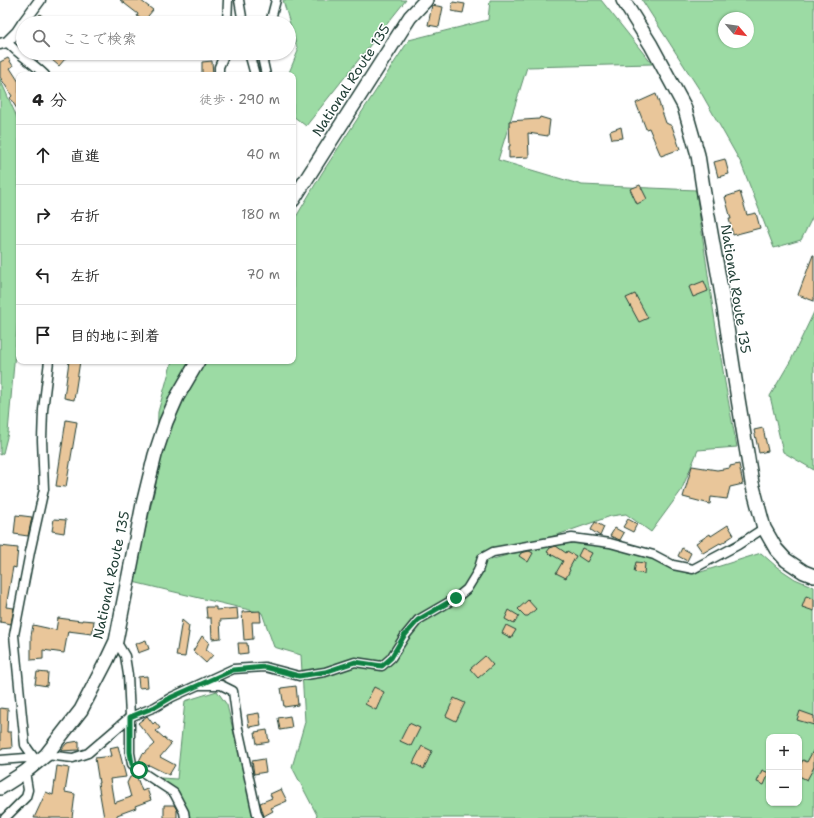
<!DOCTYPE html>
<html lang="ja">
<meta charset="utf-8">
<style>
body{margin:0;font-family:"Shantell Sans","Klee One",sans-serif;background:#f2f2f2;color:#222}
.controls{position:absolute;right:12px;bottom:12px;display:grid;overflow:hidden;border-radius:8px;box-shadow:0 1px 3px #0004}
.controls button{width:36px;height:36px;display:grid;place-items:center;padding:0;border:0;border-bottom:1px solid #e0e0e0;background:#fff;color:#222;font:20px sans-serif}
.compass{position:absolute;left:718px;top:12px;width:36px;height:36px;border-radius:50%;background:#fff;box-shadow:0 1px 3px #0004;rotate:119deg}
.stop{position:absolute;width:12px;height:12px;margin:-9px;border:3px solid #0b8043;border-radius:50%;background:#fff}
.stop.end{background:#0b8043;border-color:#fff;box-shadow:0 1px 4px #0008}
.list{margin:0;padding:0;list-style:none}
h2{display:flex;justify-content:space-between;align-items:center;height:52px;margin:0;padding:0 16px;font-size:17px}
h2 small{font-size:13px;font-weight:400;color:#767676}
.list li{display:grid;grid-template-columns:26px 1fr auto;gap:12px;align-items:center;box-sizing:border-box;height:60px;padding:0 16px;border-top:1px solid #e0e0e0}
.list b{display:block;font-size:15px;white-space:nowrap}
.list em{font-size:13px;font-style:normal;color:#767676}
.icon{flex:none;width:22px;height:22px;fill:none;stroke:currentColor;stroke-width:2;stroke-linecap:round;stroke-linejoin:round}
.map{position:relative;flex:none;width:814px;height:818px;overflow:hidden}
.search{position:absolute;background:#fff;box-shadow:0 1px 3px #0004;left:16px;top:16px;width:280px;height:44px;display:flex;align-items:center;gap:10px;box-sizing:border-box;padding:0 14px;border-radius:22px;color:#767676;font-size:15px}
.panel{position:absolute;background:#fff;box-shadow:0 1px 3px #0004;left:16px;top:72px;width:280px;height:292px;border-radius:8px}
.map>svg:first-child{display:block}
</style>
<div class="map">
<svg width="814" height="818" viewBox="0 0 814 818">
<rect width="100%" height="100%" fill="#fff"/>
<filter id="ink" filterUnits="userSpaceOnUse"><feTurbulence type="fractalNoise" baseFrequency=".025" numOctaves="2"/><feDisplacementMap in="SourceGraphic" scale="8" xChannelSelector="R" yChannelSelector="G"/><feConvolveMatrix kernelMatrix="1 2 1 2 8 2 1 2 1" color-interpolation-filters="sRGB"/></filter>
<g filter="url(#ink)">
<!-- green -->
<g fill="#9cdba4" stroke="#5e8c6c" fill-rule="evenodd">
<path d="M283,0h123l-100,126 -13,-10v-41h-5l10,-24z"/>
<path d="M490,0h111l51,64 -125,3 -29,93 84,25 114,5c12,86 24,172 41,257l-39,3 -17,41 -30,41 -25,-18 -15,2 -51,18 -45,14 -22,4 -7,9 36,-10 45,-8 58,4 40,10 36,15 60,-19 16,14 18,12 19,8v231h-498l1,-3 -25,-48 13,-45 -4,-67 -27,-8 -12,-34 -129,-31 23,-98 2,-72 14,-51h121v-139l29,-49 87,-133 79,-20zM769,737h30v66h-30z"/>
<path d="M642,0h172v214l-13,26 -27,8 -33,-85 -42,-74zM724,18h24v24h-24z"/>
<path d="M0,79l19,43v183l-11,128 -5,20 -3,2z"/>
<path d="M814,312v158l-31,-18 -13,-56 21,-36z"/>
<path d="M217,691l10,14 16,65 13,48h-75l-7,-25 -13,-15 16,1 8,-78z"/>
</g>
<!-- building -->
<g fill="#e9c69a" stroke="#1f3d34">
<path d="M120,0h20l13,10 -9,11 -7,-5 1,-2z"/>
<path d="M453,2l12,2 -2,9 -12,-2z"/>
<path d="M432,5l11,2 -4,20 -11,-2z"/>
<path d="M40,14l10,9h-18z"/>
<path d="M44,53h26l-11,13z"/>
<path d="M8,58l5,8 -3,2 9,14v30l-9,-14 2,-2 -12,-19v-15z"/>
<path d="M212,61l1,14h-11v-13z"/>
<path d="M656,94l10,29 6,3 8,23 -19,7 -12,-28 -3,1 -10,-26z"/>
<path d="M540,117l10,3 -2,16 -20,-3 1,24 -20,1v-12h1l-1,-25 30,-2z"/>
<path d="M621,127l2,11 -11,1 -2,-8z"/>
<path d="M725,159l4,15 -11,3 -4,-15z"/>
<path d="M640,185l7,14 -10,5 -7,-15z"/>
<path d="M740,192l7,23 9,-2 4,15 -27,7 -4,-16h2l-6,-22z"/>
<path d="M813,255h1v46l-16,-6z"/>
<path d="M704,281l4,10 -15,6 -4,-10z"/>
<path d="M635,294l13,24 -9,4 -13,-24z"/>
<path d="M69,361h11l-6,39 -10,-2z"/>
<path d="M66,420l11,2 -11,65 -10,-1z"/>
<path d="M763,428l5,23 -9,2 -5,-23z"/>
<path d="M739,464l4,20 -13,3 -3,12 -16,-2 -1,7 -27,-7 9,-31 25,4 13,-2v-2z"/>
<path d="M16,515l16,2 -4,19 -14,-2z"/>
<path d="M54,519l12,1 -2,13 -12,-2z"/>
<path d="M628,519l9,5 -4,8 -10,-5z"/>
<path d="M595,522l9,5 -4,9 -9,-6z"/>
<path d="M728,525l6,10 -13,9 -1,-1 -17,10 -7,-10 14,-9 1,2z"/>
<path d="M615,528l9,5 -4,7 -10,-4z"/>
<path d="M0,546l18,2 -2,20 -3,-1 -7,40 8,1 -3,16 -11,-2z"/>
<path d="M556,546l10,7 1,-2 9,5 -7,13 1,1 -4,8 -10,-5 7,-12 -16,-9 3,-4z"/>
<path d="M582,548l10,5 -5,9 -9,-6z"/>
<path d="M682,548l9,5 -4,8 -9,-5z"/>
<path d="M529,551l4,2 -5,9 -9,-6 2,-3z"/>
<path d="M636,562l9,1 -1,11 -10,-2z"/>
<path d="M806,596l8,3v12l-12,-4z"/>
<path d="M528,600l8,9 -8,7h-3l-7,-7z"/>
<path d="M206,607h10v3l21,-2 1,11 -18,1 1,18 -9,1 -1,-21h-4z"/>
<path d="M509,610l10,6 -5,8 -9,-5z"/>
<path d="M260,611l1,11h-9l1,17 -9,1 -2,-28z"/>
<path d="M58,618l24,3v-1l12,1 -2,13 -24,-3 -4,22 -21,-3v9l-12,1v-24l2,-11 23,5z"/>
<path d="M182,620l7,6 -1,6h1l-4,25 -9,-1z"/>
<path d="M506,625l10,5 -5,8 -9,-5z"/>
<path d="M202,636l7,6 -3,8 7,5 -7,8 -13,-12z"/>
<path d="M146,640l3,9 -11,4 -3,-9z"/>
<path d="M238,643h9l1,10 -9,1z"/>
<path d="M485,656l8,9 -15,13 -8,-9z"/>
<path d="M37,672l11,1 -1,13 -12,-2z"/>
<path d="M147,676l1,11 -9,1 -1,-11z"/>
<path d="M296,686l2,19 -14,2 -3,-19z"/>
<path d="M374,687l10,5 -8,18 -11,-6z"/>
<path d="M454,698l11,5 -9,18 -10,-5z"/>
<path d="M0,708l8,1 -1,23h4l1,16 -12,1z"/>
<path d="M800,711l14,5v9l-17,-5z"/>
<path d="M259,713l2,12 -12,2 -2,-12z"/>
<path d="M147,716l6,8 2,-2 5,6 -4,3 15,13 -11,13 15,8 -6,10 -20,-10 -1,1 -9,-5 4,-8 1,1 11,-10 -17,-21z"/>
<path d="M290,716l2,12 -12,2 -2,-12z"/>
<path d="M409,723l11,5 -9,18 -11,-5z"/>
<path d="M267,730l2,12 -12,2 -2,-12z"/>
<path d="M79,741v9l-19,1 7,-8z"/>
<path d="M118,746l8,31 -16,2 4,24 17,-6 -4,-14 3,-6 6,-2 6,16 5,-2 4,11 -16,6 1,2 -19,7v3h-13l-6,-35h1l-4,-25 16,-2 -2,-8z"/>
<path d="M422,746l10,5 -8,18 -11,-6z"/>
<path d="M814,749v18l-7,13 -8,-4v-9l4,-7 4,2z"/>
<path d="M264,759l2,13 -12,2 -2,-13z"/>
<path d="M57,766l12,2 -4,24 10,2 -3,24h-38l12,-26 7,3z"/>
<path d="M762,770l7,3 -5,12 -7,-3z"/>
<path d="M281,789l6,12 -16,7 2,3 -9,5 -4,-13 12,-5 -2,-4z"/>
<path d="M164,805h10l3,5v8h-13z"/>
</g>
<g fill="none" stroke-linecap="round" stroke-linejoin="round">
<!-- minor casing -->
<g stroke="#1f3d34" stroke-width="11">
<g id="minor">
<path d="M239,0l4,23"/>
<path d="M227,23l1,-23"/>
<path d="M270,23l6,-23"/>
<path d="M7,42c11,12 26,21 38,33"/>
<path d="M249,53l6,22"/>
<path d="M263,53l-1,4 4,18"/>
<path d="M219,75v-8l6,-14"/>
<path d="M116,641l9,15 3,19 2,42v36l2,11 7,6 35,23 10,19 1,6"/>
<path d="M201,685h20l12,6 5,37 19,86 2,4"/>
<path d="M46,755l27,3 15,-5 42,-36 25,-10 17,-10 61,-28 32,-2 34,9 26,-4 30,-10 27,4 9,-8 14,-22 13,-16 38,-22 11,-9 11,-18 4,-13 11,-6 79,-14 38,5 44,12 19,10 20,4 45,-24 26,-17"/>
<path d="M0,760l26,-2 10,4"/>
<path d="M37,762l-12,-17 -3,-29 -8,-81 16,-83 14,-63 -2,-49 1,-30 6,-49"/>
<path d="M5,818l21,-21 2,-7 -3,-18"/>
</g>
</g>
<!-- tertiary casing -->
<g stroke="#1f3d34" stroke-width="13">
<g id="tertiary">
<path d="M23,23l17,-23"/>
<path d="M0,44l7,-2 10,-10 6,-9"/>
</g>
</g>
<!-- trunk casing -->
<g stroke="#1f3d34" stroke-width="16">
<g id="trunk">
<path d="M623,0l28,45 33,61 14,49 6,39 18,101 16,104 14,84 12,45 12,21 10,11 18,12 10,4"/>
<path d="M293,200l117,-183 16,-17"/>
<path d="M0,788l25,-16 21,-17 35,-45 26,-50 9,-19 27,-137 12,-49 11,-33 11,-25 21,-36"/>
</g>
</g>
<!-- minor -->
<use href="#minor" stroke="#fff" stroke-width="8"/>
<!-- tertiary -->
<use href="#tertiary" stroke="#fff" stroke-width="10"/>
<!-- trunk -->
<use href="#trunk" stroke="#fff" stroke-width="13"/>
</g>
</g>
<g fill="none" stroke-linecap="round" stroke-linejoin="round" filter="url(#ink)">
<!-- route -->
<path stroke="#0b8043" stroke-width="5" d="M139,770l-7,-6 -2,-12v-35l25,-10 17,-10 61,-27 32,-3 34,9 26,-4 30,-10 27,4 9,-8 13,-22 14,-16 38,-22"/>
</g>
<g text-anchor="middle" stroke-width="3" stroke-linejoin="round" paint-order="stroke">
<!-- street labels -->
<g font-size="14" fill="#1f3d34" stroke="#fff">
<text transform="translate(351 80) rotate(-57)" y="5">National Route 135</text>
<text transform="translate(736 289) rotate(81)" y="5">National Route 135</text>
<text transform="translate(111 575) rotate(-78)" y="5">National Route 135</text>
</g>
</g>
</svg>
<div class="controls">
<button>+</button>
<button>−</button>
</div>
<svg class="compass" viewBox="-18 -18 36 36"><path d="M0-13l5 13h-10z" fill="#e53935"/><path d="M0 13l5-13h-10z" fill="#767676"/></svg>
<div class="stop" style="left:139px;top:770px"></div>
<div class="stop end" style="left:456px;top:598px"></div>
<div class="search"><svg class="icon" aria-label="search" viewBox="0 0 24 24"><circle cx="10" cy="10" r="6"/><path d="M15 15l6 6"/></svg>ここで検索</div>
<section class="panel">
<h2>4 分<small>徒歩 · 290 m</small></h2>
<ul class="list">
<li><svg class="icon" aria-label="ahead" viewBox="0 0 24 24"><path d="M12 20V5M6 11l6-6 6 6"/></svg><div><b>直進</b></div><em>40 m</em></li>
<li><svg class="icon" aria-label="right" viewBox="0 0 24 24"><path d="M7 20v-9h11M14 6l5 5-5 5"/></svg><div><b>右折</b></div><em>180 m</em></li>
<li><svg class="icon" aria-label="left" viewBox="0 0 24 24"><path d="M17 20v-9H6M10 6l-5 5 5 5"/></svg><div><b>左折</b></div><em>70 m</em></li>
<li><svg class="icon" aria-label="arrive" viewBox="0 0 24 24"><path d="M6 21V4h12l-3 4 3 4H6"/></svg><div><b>目的地に到着</b></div></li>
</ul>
</section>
</div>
